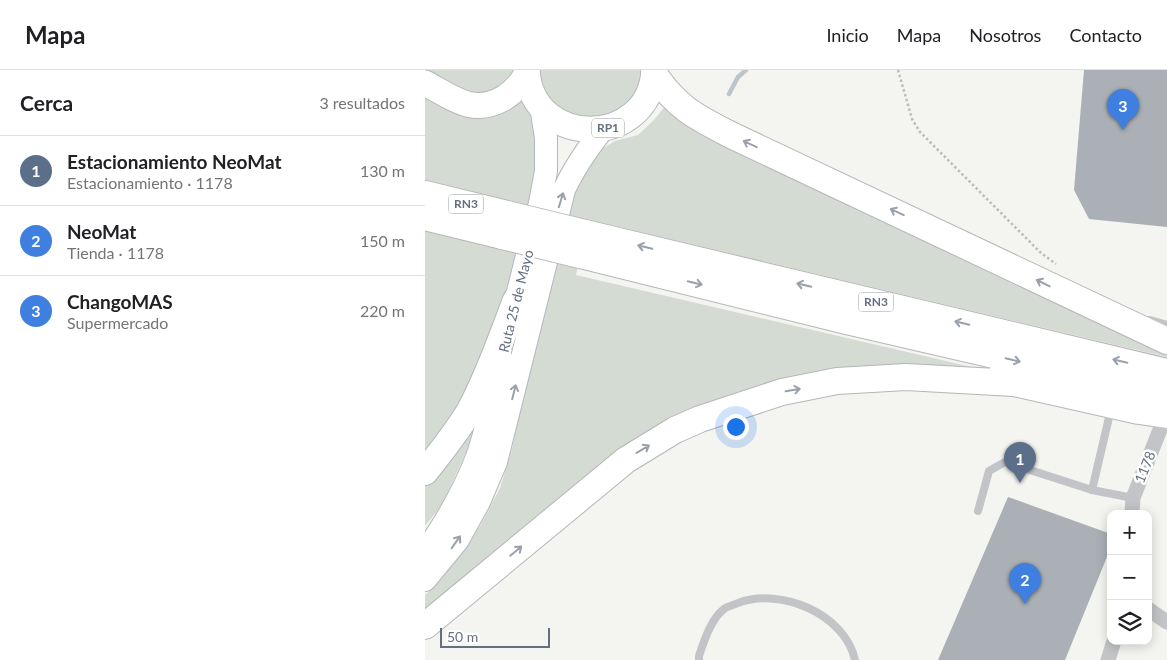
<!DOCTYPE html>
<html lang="es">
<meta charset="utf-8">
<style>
body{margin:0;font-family:Lato,sans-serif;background:#f6f6f6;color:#202124}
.controls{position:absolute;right:15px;bottom:15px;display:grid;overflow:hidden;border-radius:10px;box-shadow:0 2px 12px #0003}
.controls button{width:45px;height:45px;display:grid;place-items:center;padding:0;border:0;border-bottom:1px solid #e0e0e0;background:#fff;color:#202124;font:25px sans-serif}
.scale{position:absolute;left:15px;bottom:12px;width:110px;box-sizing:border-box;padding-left:5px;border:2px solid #646f80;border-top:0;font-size:14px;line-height:18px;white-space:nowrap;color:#646f80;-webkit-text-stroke:4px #fff;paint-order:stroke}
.you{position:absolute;left:310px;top:356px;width:18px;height:18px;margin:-12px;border:4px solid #fff;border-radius:50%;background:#1a73e8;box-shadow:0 0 0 8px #1a73e833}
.badge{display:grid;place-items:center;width:32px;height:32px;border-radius:50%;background:#b45309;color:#fff;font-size:16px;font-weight:700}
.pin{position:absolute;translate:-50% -41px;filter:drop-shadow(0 1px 2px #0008)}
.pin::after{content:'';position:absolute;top:26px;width:18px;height:15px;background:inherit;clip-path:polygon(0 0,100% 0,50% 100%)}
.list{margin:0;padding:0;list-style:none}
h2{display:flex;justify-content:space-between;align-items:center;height:65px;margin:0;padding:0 20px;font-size:21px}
h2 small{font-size:16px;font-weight:400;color:#757577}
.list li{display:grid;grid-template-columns:32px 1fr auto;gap:15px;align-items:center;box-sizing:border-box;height:70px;padding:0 20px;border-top:1px solid #e0e0e0}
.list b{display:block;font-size:19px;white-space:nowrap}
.list p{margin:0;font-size:16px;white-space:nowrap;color:#757577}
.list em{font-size:16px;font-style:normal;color:#757577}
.icon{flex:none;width:28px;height:28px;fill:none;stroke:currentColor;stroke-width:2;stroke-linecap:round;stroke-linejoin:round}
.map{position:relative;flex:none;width:742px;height:590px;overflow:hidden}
header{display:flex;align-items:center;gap:30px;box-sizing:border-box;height:70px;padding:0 25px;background:#fff;border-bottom:1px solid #e0e0e0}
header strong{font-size:24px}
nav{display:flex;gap:28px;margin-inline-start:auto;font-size:18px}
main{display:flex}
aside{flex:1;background:#fff}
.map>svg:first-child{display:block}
</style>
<header>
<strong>Mapa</strong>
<nav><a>Inicio</a><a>Mapa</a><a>Nosotros</a><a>Contacto</a></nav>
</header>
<main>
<aside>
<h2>Cerca<small>3 resultados</small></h2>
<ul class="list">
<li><span class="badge" style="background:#5c6f8a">1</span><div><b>Estacionamiento NeoMat</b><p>Estacionamiento · 1178</p></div><em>130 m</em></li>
<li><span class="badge" style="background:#3f7fe0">2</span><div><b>NeoMat</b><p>Tienda · 1178</p></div><em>150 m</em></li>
<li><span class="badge" style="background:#3f7fe0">3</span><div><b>ChangoMAS</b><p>Supermercado</p></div><em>220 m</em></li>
</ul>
</aside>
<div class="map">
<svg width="742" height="590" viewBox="0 0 742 590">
<rect width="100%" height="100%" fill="#f4f4f0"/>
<!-- green -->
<g fill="#d4dbd2">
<path d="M0,0h93l-2,9 -34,21 -57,-25z"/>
<path d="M115,0h105l-1,12 -18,29 -33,11 -33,-11 -12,-13 -7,-16z"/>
<path d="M0,22c23,13 49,35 75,21 10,-5 18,-13 26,-18l7,23 5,50 -59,256 -37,81 -17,21z"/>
<path d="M241,35l501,240v12l-569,-135h-10l-12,53 400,93 -40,8 -222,34 -289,208v-23l9,-8 46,-61 20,-38 12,-39 33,-164 29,-101 26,-34 15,-9 23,-6 16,-15z"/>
</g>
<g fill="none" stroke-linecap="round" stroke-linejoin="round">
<!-- stream -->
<path stroke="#bdc5cc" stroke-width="4.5" d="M304,24l9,-17 8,-7"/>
</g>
<!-- building -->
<g fill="#aab0b6">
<path d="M659,0h83v157l-78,-8 -15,-29z"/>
<path d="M583,427l103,37v13l-46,113h-127z"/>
</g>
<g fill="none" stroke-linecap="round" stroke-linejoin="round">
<!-- secondary casing -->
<g stroke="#b4b7bc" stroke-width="24">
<g id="secondary">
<path d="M87,246l28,-113 6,-32v-33l-5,-32"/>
<path d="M0,482c21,-30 39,-61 52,-95 11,-31 17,-65 25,-97"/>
<path d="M0,510l33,-40 21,-38 17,-40 68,-272c10,-22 24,-42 39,-61"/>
</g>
</g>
<!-- primary casing -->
<g stroke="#b5b7bb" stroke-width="27">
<g id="primary">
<path d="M102,0c5,80 123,78 127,0"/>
<path d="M0,13c28,15 48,33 79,15 11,-7 18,-14 23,-26"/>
</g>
</g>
<!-- trunk casing -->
<g stroke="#b4b6ba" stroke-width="28">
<g id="trunk">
<path d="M229,4c23,34 42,43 77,61l436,206"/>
<path d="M0,124l82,20"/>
<path d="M0,147l77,19"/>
<path d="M160,163l582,139"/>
<path d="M155,185l266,66 321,74"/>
<path d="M574,308l15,5 125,28 28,4"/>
<path d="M0,402c16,-20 32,-40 45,-62 19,-35 32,-74 46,-110"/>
<path d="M0,556l201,-166 49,-30 25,-11 82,-27 55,-11 69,-4 108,6"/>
</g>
</g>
<!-- path -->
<path stroke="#bbbcbf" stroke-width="2.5" stroke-dasharray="2.5 2.5" stroke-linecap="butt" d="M473,0l14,49 8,13 121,121 15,11"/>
<!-- service -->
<g stroke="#c2c4c8" stroke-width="8">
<path d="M725,250l17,5"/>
<path d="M667,420l19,-81"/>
<path d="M553,441l11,-40 16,-9 87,28 41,8"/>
<path d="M274,590v-4c5,-15 12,-37 25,-47 4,-3 10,-4 14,-6 43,-16 107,11 117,57"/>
</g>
<!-- minor -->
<g stroke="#c2c4c8" stroke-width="15">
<path d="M707,444l1,-16 30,-76"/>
<path d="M723,539l19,13"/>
<path d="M683,590l6,-19"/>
</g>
<!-- secondary -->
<use href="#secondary" stroke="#fff" stroke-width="22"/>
<!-- primary -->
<use href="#primary" stroke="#fff" stroke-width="25"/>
<!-- trunk -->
<use href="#trunk" stroke="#fff" stroke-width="26"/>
<!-- trunk-bridge casing -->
<g stroke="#b4b6ba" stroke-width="28" stroke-linecap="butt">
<g id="trunk-bridge">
<path d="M82,144l78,19"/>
<path d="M77,166l78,19"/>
</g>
</g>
<!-- trunk-bridge -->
<use href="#trunk-bridge" stroke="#fff" stroke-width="26"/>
</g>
<!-- one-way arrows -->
<defs><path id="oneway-shaft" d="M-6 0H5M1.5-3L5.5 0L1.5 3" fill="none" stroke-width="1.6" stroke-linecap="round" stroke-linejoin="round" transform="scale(1.25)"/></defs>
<g stroke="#9aa1ac">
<use href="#oneway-shaft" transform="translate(325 74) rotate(-155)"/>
<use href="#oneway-shaft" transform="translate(136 130) rotate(-73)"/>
<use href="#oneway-shaft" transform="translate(472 142) rotate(-155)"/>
<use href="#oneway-shaft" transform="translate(220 177) rotate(-167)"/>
<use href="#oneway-shaft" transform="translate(270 213) rotate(14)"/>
<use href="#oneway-shaft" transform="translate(618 213) rotate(-154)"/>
<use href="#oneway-shaft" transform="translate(379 215) rotate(-167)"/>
<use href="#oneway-shaft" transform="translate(537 253) rotate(-167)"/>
<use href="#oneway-shaft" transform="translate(588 290) rotate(13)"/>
<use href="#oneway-shaft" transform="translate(695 291) rotate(-167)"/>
<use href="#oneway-shaft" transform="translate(368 320) rotate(-10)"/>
<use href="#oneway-shaft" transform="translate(89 322) rotate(-76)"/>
<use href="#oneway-shaft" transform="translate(218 379) rotate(-31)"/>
<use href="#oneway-shaft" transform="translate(31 472) rotate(-55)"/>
<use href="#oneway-shaft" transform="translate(91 481) rotate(-40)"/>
</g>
<g text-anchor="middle" stroke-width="5" stroke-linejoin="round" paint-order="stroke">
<!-- shield labels -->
<g fill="#fff" stroke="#929aa6" stroke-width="1">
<rect x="167" y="48.5" width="32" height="19" rx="4"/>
<rect x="23.5" y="124.5" width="35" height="19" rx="4"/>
<rect x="433.5" y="222.5" width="35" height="19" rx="4"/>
</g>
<g font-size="12" font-weight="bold" fill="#646f80">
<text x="183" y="62">RP1</text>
<text x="41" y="138">RN3</text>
<text x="451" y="236">RN3</text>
</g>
<!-- street labels -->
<g font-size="14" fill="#646f80" stroke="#fff">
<text transform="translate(91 231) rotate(-76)" y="5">Ruta 25 de Mayo</text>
<text transform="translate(720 397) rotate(-68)" y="5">1178</text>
</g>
</g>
</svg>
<div class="controls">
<button>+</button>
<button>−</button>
<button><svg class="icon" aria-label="layers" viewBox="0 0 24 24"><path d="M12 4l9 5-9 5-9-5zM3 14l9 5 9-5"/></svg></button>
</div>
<div class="scale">50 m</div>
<div class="you"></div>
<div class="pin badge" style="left:595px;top:413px;background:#5c6f8a">1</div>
<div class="pin badge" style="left:600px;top:534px;background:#3f7fe0">2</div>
<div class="pin badge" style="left:698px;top:60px;background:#3f7fe0">3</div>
</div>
</main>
